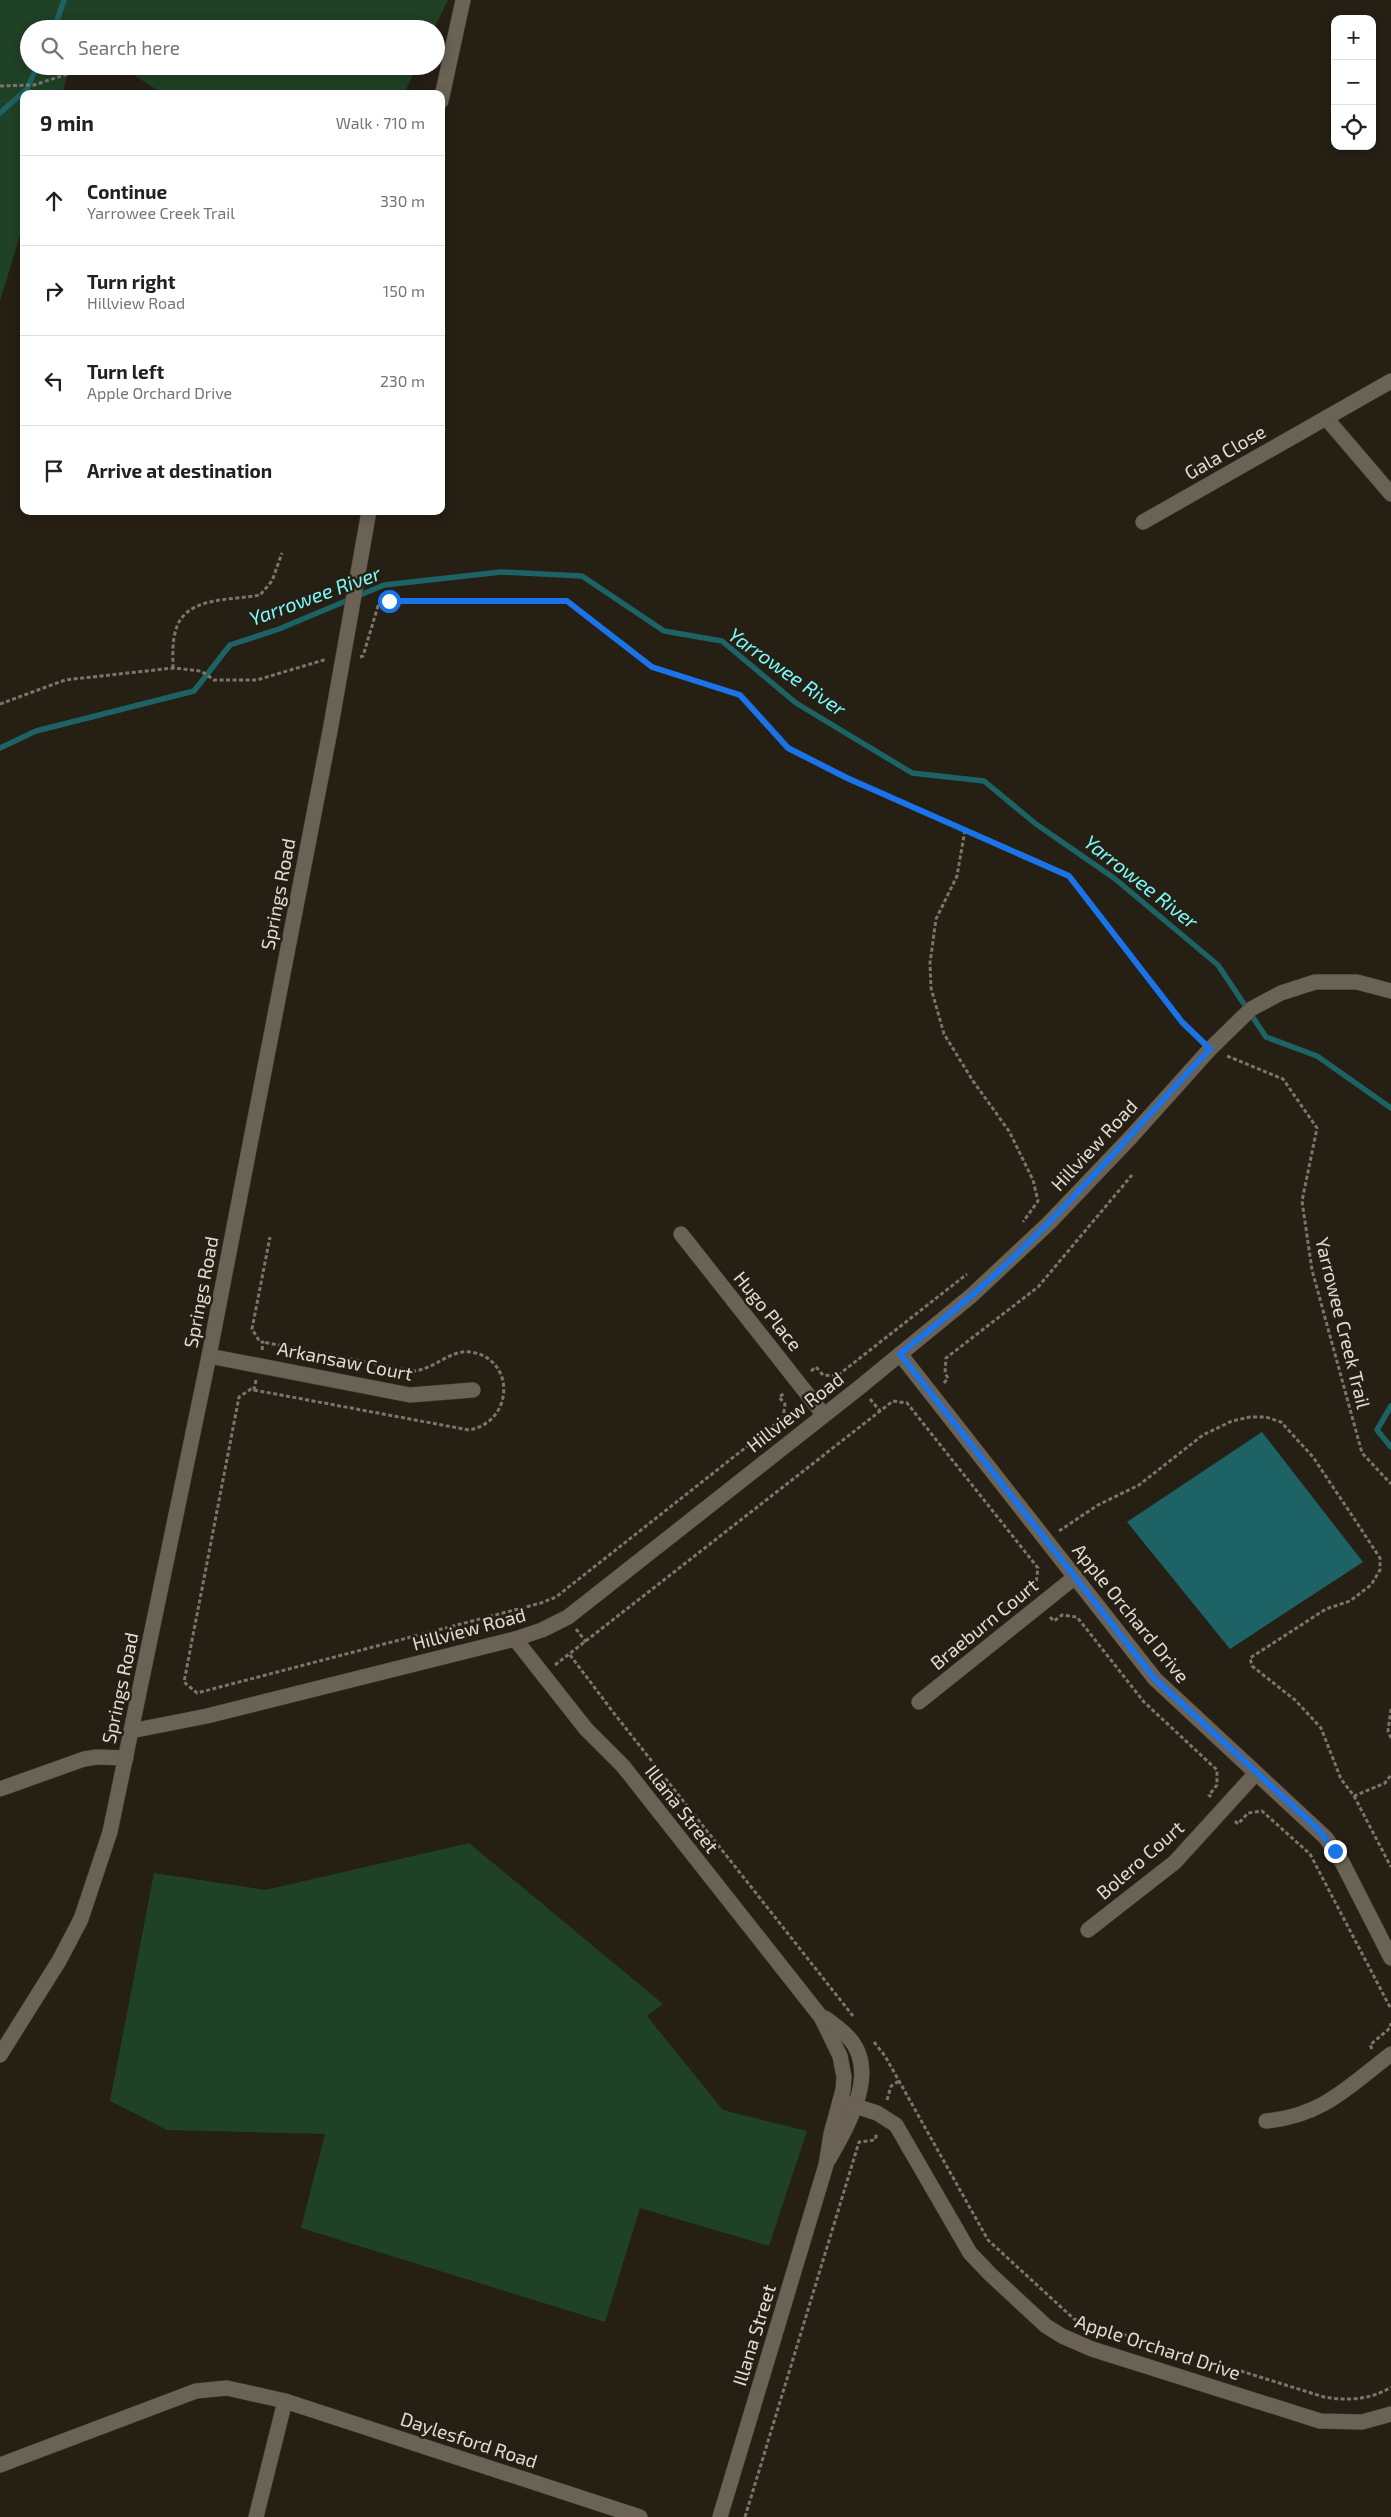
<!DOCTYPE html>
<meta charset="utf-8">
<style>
body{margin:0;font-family:"Exo 2",sans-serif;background:#f2f2f2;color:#202124}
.controls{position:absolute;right:15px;top:15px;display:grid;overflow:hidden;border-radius:10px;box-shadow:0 2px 12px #0003}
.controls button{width:45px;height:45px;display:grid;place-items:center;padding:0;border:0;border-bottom:1px solid #e0e0e0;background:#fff;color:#202124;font:25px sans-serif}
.stop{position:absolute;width:15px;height:15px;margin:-11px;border:4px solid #1a73e8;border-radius:50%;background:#fff}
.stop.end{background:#1a73e8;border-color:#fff;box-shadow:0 1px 5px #0008}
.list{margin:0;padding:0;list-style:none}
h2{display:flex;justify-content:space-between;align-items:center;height:65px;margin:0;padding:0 20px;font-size:21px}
h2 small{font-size:16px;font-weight:400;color:#757577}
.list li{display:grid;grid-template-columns:32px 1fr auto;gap:15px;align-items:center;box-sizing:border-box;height:90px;padding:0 20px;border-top:1px solid #e0e0e0}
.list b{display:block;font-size:19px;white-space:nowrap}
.list p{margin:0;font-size:16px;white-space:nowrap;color:#757577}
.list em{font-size:16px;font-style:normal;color:#757577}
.icon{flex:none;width:28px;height:28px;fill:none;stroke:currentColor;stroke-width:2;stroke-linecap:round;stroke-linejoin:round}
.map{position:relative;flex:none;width:1391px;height:2517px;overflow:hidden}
.search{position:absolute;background:#fff;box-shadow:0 2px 12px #0003;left:20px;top:20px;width:425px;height:55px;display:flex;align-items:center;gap:12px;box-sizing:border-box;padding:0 18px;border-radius:28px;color:#757577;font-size:19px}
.panel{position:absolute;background:#fff;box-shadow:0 2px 12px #0003;left:20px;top:90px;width:425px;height:425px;border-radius:10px}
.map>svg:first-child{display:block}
</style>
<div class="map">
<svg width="1391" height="2517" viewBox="0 0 1391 2517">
<rect width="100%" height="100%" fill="#251f14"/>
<!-- green -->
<g fill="#1f4125">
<path d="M0,0h448l-14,29h-405v37h41l-8,28h-38v128l-24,79z"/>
<path d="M120,66h297l-13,28h-241z"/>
<path d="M469,1843l194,161 -16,12 76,94 84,21 -38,115 -129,-38 -35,114 -304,-94 24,-94 -158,-4 -57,-29 44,-228 111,17z"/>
</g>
<!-- water -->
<path fill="#1d6264" d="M1262,1432l101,130 -133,87 -103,-127z"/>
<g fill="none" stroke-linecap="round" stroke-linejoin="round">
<!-- stream -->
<g stroke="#1d6264" stroke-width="5.5">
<path d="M54,29l10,-29"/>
<path d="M0,113l27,-24 10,-23"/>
<path d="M0,748l36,-17 158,-40 36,-46 49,-16 105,-44 117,-13 81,4 82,55 58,10 74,62 116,70 72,8 52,43 78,54 104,87 48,72 51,19 74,52"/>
<path d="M1391,1406l-14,24 14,17"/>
</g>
<!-- street casing -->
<g stroke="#403c35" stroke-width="16">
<g id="street">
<path d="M1326,418l65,76"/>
<path d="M1143,522l248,-141"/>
<path d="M681,1234l142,180"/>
<path d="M900,1354l255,325 171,159 16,24 49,96"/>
<path d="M209,1356l201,39 63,-5"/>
<path d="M515,1639l71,90 37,37 198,251 19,39 4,21 -1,13 -12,44 -5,31 -106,352"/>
<path d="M919,1702l156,-125"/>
<path d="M131,1731l76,-15 308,-77 27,-9 26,-13 292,-230 111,-91 78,-73 82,-86 79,-88 41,-40 30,-16 34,-11h42l34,9"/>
<path d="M0,1789l84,-30 13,-2 29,1"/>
<path d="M1088,1930l87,-68 81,-89"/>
<path d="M825,2018c8,6 17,12 24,20 31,34 -2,89 -20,121"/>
<path d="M840,2101l37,12 19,12 74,128 20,21 56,52 16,10 30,13 228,72 42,1 29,-8"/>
<path d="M1266,2121c56,-5 82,-34 125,-67"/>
<path d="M0,2465l196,-74 31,-3 58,13 355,116"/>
<path d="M256,2517l29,-116"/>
</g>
</g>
<!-- secondary casing -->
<g stroke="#403c35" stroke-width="16">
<g id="secondary">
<path d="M441,101l22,-101"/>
<path d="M0,2055l59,-94 22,-42 29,-87 99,-476 121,-625 39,-220"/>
</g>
</g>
<!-- path -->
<g stroke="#7a756b" stroke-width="3" stroke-dasharray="4 2.5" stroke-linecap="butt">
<path d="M0,86l34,-1 46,-15"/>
<path d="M360,657l3,-1 15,-50 11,-5h178l85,66 88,28 48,53 59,30 222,98 113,146 17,16"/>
<path d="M173,668c0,-11 -1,-24 2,-35 8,-38 56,-32 85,-38l12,-14 10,-28"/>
<path d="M0,704l65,-24 108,-12 28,3 13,9h43l70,-21"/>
<path d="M965,830l-8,46 -21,43 -6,44 1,25 13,46 29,47 36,50 24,49 5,21 -15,21"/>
<path d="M1227,1056l56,23 34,49 -15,73 10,69 50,183 29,31"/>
<path d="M262,1350l1,-8h-3l-8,-13 18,-92"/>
<path d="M811,1371l5,-4 7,8 14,1 130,-102"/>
<path d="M256,1380l-2,10 -3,-1 -12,8 -55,285 13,11 344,-90 15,-6 227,-179 2,-14 -6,-7 6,-4"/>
<path d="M944,1383l4,-5 -3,-5 1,-15 92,-71 94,-112"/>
<path d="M254,1390l215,40c45,-8 47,-71 2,-78 -21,-3 -37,18 -58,19l-150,-29"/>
<path d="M870,1399l10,12"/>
<path d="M1059,1531l39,-26 41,-20 64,-50 29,-14 18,-4h16l15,5 32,35 44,66 23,35v12l-9,15 -21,16 -24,8 -76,49 2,8 43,34 26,28 20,51 13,17 31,-13 6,-8"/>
<path d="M1050,1617l4,4 8,-6 15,2 67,85 73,68v15l-8,10 2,2"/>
<path d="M576,1629l10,13"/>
<path d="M570,1655l43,57 240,304"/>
<path d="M555,1665l338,-264 14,2 131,165 -2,15 -8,6 3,3"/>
<path d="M1391,1709l-3,22 3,7"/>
<path d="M1354,1796l37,71"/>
<path d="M1235,1821l3,3 10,-11 14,-2 48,43 81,155"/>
<path d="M874,2042l11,14 103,184 86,79 250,78c23,4 47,3 67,-10"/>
<path d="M1372,2049l-2,-4 20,-17 1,-5"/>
<path d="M887,2100l4,-14 8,-5"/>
<path d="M745,2517l114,-375 16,-2 2,-7"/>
</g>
<!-- street -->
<use href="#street" stroke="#696255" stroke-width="15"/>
<!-- secondary -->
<use href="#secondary" stroke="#696255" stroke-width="15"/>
</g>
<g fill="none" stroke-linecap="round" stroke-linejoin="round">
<!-- route -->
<path stroke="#1a73e8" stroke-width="6" d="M389,601h178l85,66 88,28 48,53 59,30 222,98 113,146 28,27c-70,74 -136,152 -211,222 -32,30 -66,56 -99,83l255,325 163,150 17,22"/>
</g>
<g text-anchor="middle" stroke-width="5" stroke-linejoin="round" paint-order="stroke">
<!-- street labels -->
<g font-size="19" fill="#e0dcd5" stroke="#251f14">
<text transform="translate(1225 452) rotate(-30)" y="7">Gala Close</text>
<text transform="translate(278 894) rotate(-79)" y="7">Springs Road</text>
<text transform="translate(1094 1145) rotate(-47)" y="7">Hillview Road</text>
<text transform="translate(201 1292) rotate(-79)" y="7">Springs Road</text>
<text transform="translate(768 1311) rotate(51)" y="7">Hugo Place</text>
<text transform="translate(1343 1323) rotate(76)" y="7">Yarrowee Creek Trail</text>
<text transform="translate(345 1361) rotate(11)" y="7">Arkansaw Court</text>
<text transform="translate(795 1412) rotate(-38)" y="7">Hillview Road</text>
<text transform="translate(1131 1613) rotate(51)" y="7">Apple Orchard Drive</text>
<text transform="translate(984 1624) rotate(-39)" y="7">Braeburn Court</text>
<text transform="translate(469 1629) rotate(-15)" y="7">Hillview Road</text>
<text transform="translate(120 1688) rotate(-78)" y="7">Springs Road</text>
<text transform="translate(682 1809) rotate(52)" y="7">Illana Street</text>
<text transform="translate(1140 1860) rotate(-41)" y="7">Bolero Court</text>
<text transform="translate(754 2335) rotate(-73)" y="7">Illana Street</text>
<text transform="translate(1158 2347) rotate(18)" y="7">Apple Orchard Drive</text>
<text transform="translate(469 2440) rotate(18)" y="7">Daylesford Road</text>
</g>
<!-- water labels -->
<g font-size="20" font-style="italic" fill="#7bfafe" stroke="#251f14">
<text transform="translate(315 596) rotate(-20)" y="7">Yarrowee River</text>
<text transform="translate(787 672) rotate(35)" y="7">Yarrowee River</text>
<text transform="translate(1141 882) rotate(38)" y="7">Yarrowee River</text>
</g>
</g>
</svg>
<div class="controls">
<button>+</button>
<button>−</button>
<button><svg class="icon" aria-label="locate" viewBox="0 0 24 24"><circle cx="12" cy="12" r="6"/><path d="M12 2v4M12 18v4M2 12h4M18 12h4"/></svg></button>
</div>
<div class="stop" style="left:389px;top:601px"></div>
<div class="stop end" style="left:1335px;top:1851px"></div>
<div class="search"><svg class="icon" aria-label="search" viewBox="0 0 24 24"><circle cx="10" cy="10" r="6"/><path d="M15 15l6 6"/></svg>Search here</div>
<section class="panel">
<h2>9 min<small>Walk · 710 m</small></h2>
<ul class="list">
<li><svg class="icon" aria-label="ahead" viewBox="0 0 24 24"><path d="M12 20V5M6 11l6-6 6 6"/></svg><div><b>Continue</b><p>Yarrowee Creek Trail</p></div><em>330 m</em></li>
<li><svg class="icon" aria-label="right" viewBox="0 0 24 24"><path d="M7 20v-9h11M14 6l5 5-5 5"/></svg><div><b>Turn right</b><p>Hillview Road</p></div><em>150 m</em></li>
<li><svg class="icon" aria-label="left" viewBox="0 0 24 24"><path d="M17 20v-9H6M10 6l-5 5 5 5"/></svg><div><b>Turn left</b><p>Apple Orchard Drive</p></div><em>230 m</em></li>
<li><svg class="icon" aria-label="arrive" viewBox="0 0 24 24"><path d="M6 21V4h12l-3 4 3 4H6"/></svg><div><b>Arrive at destination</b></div></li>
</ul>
</section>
</div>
